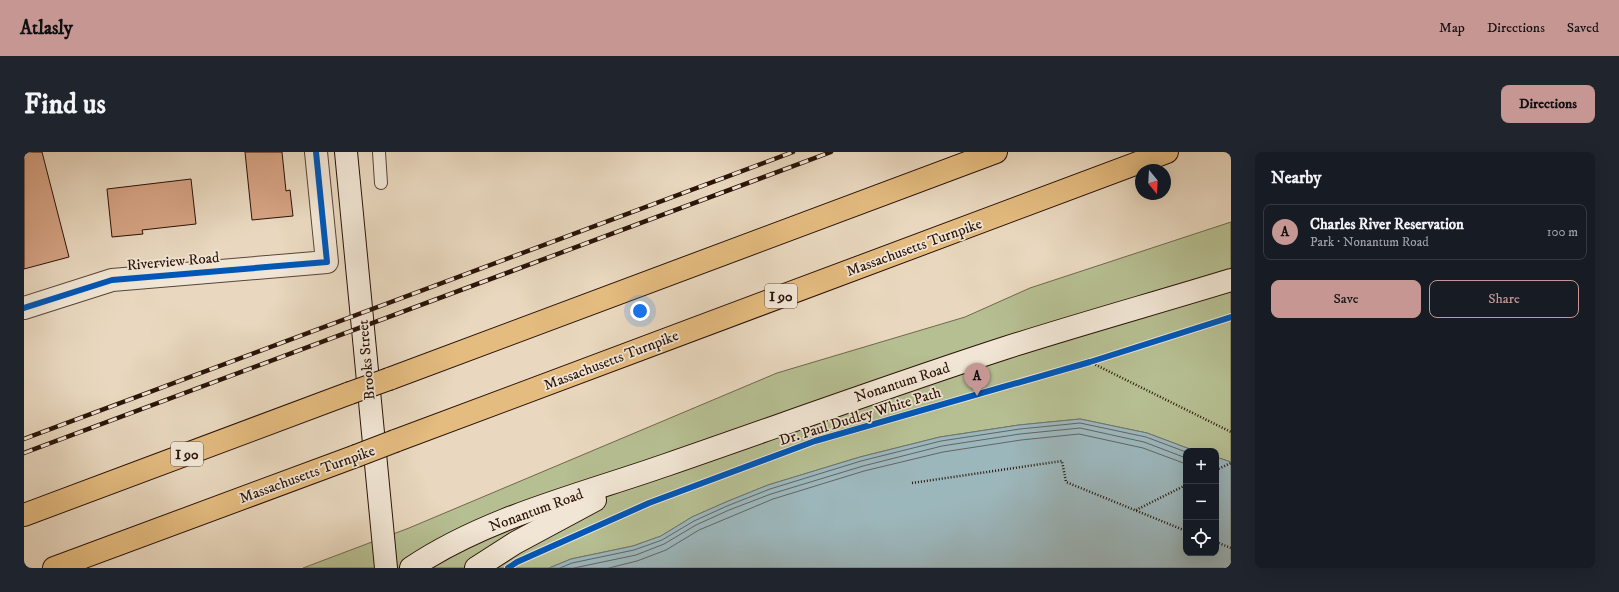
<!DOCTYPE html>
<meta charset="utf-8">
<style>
body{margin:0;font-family:"IM FELL DW Pica",serif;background:#20242c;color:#f1f3f6}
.controls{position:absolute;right:12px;bottom:12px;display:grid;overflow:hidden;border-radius:8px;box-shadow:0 4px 16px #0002}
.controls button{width:36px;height:36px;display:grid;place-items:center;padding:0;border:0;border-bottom:1px solid #363941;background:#171b24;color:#f1f3f6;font:20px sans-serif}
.compass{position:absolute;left:1111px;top:12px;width:36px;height:36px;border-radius:50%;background:#171b24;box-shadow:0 4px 16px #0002;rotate:162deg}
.you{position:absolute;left:616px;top:159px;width:14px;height:14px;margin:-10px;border:3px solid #fff;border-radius:50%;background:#1a73e8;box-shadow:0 0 0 6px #1a73e833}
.badge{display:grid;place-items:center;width:26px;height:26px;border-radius:50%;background:#c59692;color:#111;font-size:13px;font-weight:700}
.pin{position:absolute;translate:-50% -33px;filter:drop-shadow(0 1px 2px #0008)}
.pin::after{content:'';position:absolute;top:21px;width:14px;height:12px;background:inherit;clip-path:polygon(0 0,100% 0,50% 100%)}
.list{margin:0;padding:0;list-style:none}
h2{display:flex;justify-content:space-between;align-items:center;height:52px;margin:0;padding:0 16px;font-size:17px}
h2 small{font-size:13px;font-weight:400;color:#9ea1a6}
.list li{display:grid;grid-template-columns:26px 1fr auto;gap:12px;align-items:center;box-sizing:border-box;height:56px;margin:0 8px 8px;padding:0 8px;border:1px solid #363941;border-radius:8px}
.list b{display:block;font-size:15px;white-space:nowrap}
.list p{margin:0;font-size:13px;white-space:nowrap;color:#9ea1a6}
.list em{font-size:13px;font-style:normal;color:#9ea1a6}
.actions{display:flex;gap:8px;padding:12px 16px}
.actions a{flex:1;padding:9px 0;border:1px solid #c59692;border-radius:8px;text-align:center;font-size:14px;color:#c59692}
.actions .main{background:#c59692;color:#111}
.icon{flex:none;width:22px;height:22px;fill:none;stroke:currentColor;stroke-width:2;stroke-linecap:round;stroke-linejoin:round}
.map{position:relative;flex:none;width:1207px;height:416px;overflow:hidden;border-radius:8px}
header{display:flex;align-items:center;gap:24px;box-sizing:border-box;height:56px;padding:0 20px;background:#c59692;color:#111}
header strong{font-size:19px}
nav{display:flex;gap:22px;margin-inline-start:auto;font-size:14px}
.intro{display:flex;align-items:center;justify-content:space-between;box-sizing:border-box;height:96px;padding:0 24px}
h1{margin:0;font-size:28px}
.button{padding:10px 18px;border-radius:8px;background:#c59692;color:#111;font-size:14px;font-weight:700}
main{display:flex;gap:24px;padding:0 24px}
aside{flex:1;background:#171b24;border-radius:8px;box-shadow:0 4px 16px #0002}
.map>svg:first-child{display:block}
</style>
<header>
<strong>Atlasly</strong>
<nav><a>Map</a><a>Directions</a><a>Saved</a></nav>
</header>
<div class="intro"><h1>Find us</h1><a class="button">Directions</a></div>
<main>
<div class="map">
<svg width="1207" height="416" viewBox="0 0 1207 416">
<rect width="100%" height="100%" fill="#e9d8bf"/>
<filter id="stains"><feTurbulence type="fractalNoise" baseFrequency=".005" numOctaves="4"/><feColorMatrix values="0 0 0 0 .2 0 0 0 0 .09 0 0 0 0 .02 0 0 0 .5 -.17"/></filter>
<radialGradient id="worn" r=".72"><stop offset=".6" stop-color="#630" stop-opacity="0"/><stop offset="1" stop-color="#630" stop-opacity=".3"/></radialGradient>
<!-- green -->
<path fill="#b6bf92" stroke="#70684d" d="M1207,70v240l-15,-5v-6h-21l-48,-18 -67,-14 -61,6 -79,12 -80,20 -92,28 -42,17 -34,15 -31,19 -28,10 -62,13 -22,9h-246l106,-40 368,-155 188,-56 65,-29z"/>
<!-- water -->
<path fill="#9cb7bc" stroke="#6e7574" d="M1056,267l67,14 48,18h-9v102h30v-96l15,5v106h-682l22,-9 62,-13 28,-10 31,-19 34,-15 42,-17 92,-28 80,-20 79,-12z"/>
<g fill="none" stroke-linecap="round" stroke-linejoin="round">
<!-- shore -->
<g stroke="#636462" stroke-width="1">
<path d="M536,416l12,-5 62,-13 28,-10 32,-19 33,-15 43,-17 91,-28 80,-20 79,-12 60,-6 66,14 40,15"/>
<path d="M550,416l62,-13 28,-11 32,-19 33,-15 42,-16 92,-28 79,-20 78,-12 60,-6 64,14 42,16"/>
<path d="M585,416l28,-7 29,-11 33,-20 74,-31 91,-28 79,-19 78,-12 58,-6 64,14 43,16"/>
</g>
</g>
<!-- building -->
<g fill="#d6a384" stroke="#2a1208">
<path d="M0,0h18l27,105 -45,12z"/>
<path d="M221,0h37l4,39 4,-1 3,26 -41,4z"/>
<path d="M167,27l5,45 -54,6 1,4 -31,3 -5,-48z"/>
</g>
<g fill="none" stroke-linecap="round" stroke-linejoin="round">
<!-- lane casing -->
<g stroke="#5a4436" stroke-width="14">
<path id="lane" d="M355,0l2,31"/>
</g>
<!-- street casing -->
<g stroke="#5a4436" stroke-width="24">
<path id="street" d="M0,156l88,-28 215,-18 -11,-110"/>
</g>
<!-- secondary casing -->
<g stroke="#2a1208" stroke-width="24">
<g id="secondary">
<path d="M322,0l40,416"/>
<path d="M387,416c76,-51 169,-73 255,-103 113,-39 225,-80 339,-117 75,-24 151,-45 226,-68"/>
<path d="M452,416l39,-25 80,-43"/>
</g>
</g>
<!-- highway casing -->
<g stroke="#2a1208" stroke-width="24">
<g id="highway">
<path d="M365,227l607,-227"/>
<path d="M371,289l772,-289"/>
<path d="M0,363l326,-122"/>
<path d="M30,416l302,-112"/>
</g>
</g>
<!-- path -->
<g stroke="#2a1208" stroke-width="2.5" stroke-dasharray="1 2" stroke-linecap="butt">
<path d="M1066,210l141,70"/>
<path d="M1192,318l15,-7"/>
<path d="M888,331l150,-22 4,21 120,49"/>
<path d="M1112,358l50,-25"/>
<path d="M1192,390l15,6"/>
</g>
<!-- lane -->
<use href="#lane" stroke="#f1e6d5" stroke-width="12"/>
<!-- street -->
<use href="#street" stroke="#f1e6d5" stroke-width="22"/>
<!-- secondary -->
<use href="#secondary" stroke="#f1e6d5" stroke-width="22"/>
<!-- highway -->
<use href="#highway" stroke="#e4bc80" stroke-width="22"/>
<!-- rail casing -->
<g stroke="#2a1208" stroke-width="4.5">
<g id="rail">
<path d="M0,287l769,-287"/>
<path d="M0,301l807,-301"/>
</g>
</g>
<!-- rail -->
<use href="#rail" stroke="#f1e6d5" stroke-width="3" stroke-dasharray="9" stroke-linecap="butt"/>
<!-- highway-bridge casing -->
<g stroke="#2a1208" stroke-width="24" stroke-linecap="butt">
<g id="highway-bridge">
<path d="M326,241l39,-14"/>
<path d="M332,304l39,-15"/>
</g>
</g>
<!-- highway-bridge -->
<use href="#highway-bridge" stroke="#e4bc80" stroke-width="22"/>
<!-- cycleway casing -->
<g stroke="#f1e6d5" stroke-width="8">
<g id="cycleway">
<path d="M0,156l88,-28 215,-18 -11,-110"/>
<path d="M484,416l9,-6 132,-59 166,-62 275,-79 141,-45"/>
</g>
</g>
<!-- cycleway -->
<use href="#cycleway" stroke="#0057b8" stroke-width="6"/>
</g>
<g text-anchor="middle" stroke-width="3.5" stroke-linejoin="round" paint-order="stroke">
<!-- shield labels -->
<g fill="#f1e6d5" stroke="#665246" stroke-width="1">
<rect x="741" y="132" width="32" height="24" rx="3"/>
<rect x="147" y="290" width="32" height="24" rx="3"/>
</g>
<g font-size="14" font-weight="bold" fill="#2a1208">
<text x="757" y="149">I 90</text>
<text x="163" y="307">I 90</text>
</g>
<!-- street labels -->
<g font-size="15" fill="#2a1208" stroke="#f1e6d5">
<text transform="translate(890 95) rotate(-20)" y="5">Massachusetts Turnpike</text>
<text transform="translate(149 109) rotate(-5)" y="5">Riverview Road</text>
<text transform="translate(342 208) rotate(-95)" y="5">Brooks Street</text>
<text transform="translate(587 208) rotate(-21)" y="5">Massachusetts Turnpike</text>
<text transform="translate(878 230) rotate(-18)" y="5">Nonantum Road</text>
<text transform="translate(836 264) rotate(-17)" y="5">Dr. Paul Dudley White Path</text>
<text transform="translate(283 322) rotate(-20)" y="5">Massachusetts Turnpike</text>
<text transform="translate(512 358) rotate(-20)" y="5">Nonantum Road</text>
</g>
</g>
<rect width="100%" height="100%" filter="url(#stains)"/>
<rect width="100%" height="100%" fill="url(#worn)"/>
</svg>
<div class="controls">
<button>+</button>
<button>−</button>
<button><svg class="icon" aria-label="locate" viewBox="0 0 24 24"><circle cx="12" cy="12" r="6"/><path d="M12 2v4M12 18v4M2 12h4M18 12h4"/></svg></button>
</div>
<svg class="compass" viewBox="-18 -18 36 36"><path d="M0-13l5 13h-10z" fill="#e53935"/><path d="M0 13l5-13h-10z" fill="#9ea1a6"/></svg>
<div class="you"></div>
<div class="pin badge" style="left:953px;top:244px">A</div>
</div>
<aside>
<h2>Nearby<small></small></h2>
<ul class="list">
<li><span class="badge">A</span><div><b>Charles River Reservation</b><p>Park · Nonantum Road</p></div><em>100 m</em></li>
</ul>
<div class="actions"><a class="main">Save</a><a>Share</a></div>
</aside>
</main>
